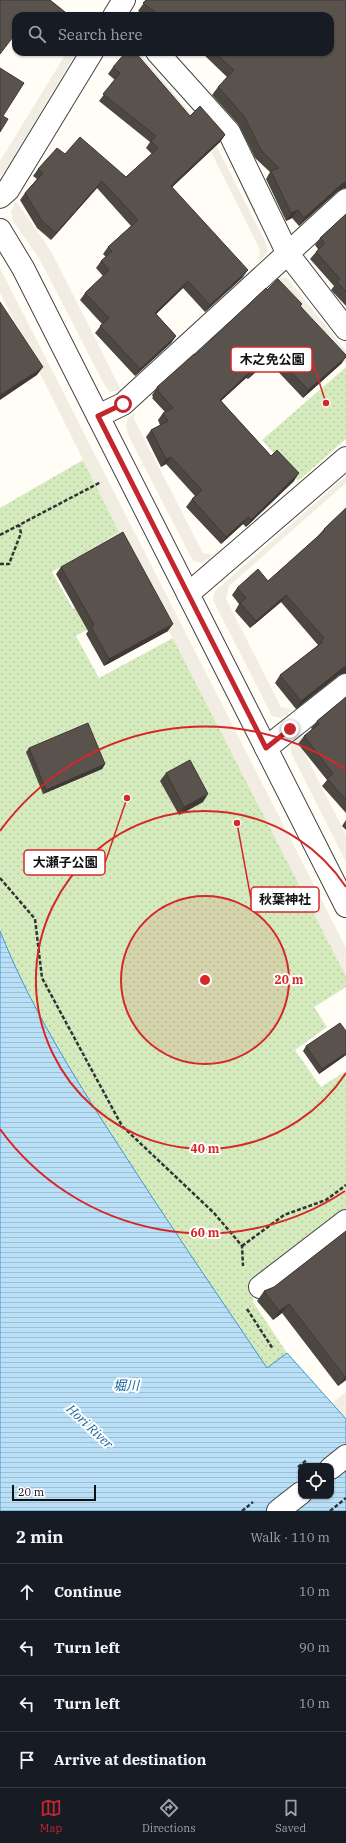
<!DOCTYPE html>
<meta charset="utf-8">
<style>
body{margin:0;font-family:"IBM Plex Serif","Noto Sans JP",serif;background:#242831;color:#f1f3f6}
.controls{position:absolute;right:12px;bottom:12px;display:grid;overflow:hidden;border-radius:8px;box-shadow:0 1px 3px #0004}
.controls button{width:36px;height:36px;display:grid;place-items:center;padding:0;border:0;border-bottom:1px solid #363941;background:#171b24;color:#f1f3f6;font:20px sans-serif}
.scale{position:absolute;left:12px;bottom:10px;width:84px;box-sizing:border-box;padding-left:4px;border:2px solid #111;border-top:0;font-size:11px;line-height:14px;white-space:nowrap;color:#111;-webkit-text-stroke:3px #fff;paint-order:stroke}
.stop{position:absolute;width:12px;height:12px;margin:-9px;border:3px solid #c4262e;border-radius:50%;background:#fff}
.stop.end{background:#c4262e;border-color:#fff;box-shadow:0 1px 4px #0008}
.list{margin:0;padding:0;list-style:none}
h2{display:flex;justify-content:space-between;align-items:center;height:52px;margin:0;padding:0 16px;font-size:17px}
h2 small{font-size:13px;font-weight:400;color:#9ea1a6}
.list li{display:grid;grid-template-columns:26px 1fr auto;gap:12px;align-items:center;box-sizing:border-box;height:56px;padding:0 16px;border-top:1px solid #363941}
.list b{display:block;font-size:15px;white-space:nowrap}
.list em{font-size:13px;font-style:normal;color:#9ea1a6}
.icon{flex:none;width:22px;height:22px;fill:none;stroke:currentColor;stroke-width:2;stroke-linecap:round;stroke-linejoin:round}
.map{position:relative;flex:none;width:346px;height:1511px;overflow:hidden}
.search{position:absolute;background:#171b24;box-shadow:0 1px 3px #0004;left:12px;right:12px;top:12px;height:44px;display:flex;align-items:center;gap:10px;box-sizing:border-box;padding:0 14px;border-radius:12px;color:#9ea1a6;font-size:15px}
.sheet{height:276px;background:#171b24}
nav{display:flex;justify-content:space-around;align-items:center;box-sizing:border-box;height:56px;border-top:1px solid #363941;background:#171b24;font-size:11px;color:#9ea1a6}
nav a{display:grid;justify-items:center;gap:2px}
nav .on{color:#c4262e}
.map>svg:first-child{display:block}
</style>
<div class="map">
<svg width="346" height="1511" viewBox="0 0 346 1511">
<defs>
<pattern id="grass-dots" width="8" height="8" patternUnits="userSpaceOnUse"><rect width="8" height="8" fill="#d5ebbd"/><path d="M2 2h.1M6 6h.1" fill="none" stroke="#b6c8a1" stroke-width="1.8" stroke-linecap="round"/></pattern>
<pattern id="water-rules" width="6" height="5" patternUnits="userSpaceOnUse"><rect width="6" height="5" fill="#b9e0f7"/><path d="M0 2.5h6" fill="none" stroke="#9ebfd3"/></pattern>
</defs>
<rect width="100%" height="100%" fill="#fffdf5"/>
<!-- grass -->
<g fill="url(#grass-dots)">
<path d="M346,367v72l-48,42 -36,-41z"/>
<path d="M83,460l37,72 -68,40 21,37 66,-38 11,23 -74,42 23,42 74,-40 173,338v11l-32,20 13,20 -32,23 26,37 25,-16v138l-90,69 -3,24 34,51 -20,16c-51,-76 -103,-152 -152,-229 -43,-66 -86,-136 -115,-209v-423z"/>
</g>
<!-- plaza -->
<g fill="#f1ede2">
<path d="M67,52h10l-72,119 -5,5v-15z"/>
<path d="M130,52h9l75,89 52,102 2,9 -10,11 2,-13 -51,-102z"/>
<path d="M16,201l35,50 70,139 -11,2 -6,-8 -65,-126 -26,-37 -2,-9z"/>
<path d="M0,268l346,680v28l-196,-382 -150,-301z"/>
<path d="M279,277l8,1 59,73v13l-62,-78h-14z"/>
<path d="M135,411l-1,8 69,134 10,2 -11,8 -9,-2 -65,-126 -2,-9 2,-8z"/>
<path d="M346,476v7l-117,103 -3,13 55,108 12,3 -12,8 -9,-2 -59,-116 2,-9z"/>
<path d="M303,734l-2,12 45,89v27l-55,-109v-8z"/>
<path d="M346,1392v27l-14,-16z"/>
</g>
<!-- water -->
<path fill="url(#water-rules)" stroke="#3f96cf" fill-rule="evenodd" d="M0,931c29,73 72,143 115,209 49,77 101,152 152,228l20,-15 59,66v92h-346zM301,1466h30v30h-30z"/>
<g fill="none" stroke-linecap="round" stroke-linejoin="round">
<!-- minor casing -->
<g stroke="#444" stroke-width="24">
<g id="minor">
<path d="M114,16l10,-16"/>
<path d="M157,52l72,80 59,122 58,75"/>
<path d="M0,197l8,-7 84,-138"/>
<path d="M98,416l25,-12 223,-204"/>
<path d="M188,594l158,-136"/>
<path d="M266,748l80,-63"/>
<path d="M260,1287l86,-66"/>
</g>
</g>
<!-- tertiary casing -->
<g stroke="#444" stroke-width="24">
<g id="tertiary">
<path d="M0,230l23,38 323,638"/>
<path d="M331,1468l15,-12"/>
<path d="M278,1511l23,-18"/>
</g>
</g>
<!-- path -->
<g stroke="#333" stroke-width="2.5" stroke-dasharray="4 2" stroke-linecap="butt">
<path d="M0,535l101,-53"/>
<path d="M0,564h9l12,-31 -2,-8"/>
<path d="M0,878l35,41 7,59 80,148 92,87 28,33 1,20"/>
<path d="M242,1246l42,-31 42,-15 20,-15"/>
<path d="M247,1309l26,40"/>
<path d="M298,1467l9,-7"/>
<path d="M242,1511l11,-9"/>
<path d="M330,1511l16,-13"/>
</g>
<!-- minor -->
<use href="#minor" stroke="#fff" stroke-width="22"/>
<!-- tertiary -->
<use href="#tertiary" stroke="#fff" stroke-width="22"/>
</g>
<!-- wall -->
<g fill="#4d4742">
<path d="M146,0h200l-2,188 -6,3 -39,35 -7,-8 -6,3 -20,-42 4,-7 -15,-14 -17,-34 -26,-29 6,-8 9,-10 -26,-25h129v-36h-185l-7,-5z"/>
<path d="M113,67l77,49 35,19 -5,7 -48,45 71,90 -38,35 -22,-24 -27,26 20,22 -5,7 -36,33 -40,-43 7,-9 -22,-24 5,-7 18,-17 -7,-8 5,-7 5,-4 -3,-3 5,-7 23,-21 -34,-38 -46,52 -14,-12 -17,-28 5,-7 12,-14 -4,-3 5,-7 27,-15 61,23 26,-23 -6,-6 4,-6 -51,-41 16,-21 -7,-6z"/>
<path d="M346,214v92l-15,-16 3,-4 -24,-27 6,-7 2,-3 -3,-4 5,-7z"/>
<path d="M267,290l34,16 41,57 -39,35 -35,-37 -20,18 -2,-1 -25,23 73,80 -48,46 -3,-3 -22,20 -35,-37 6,-8 3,-3 -29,-32 -5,3 -15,-30 5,-7 9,-5 -2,-5 5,-7 2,-1 -13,-14 1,-1 -1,-2 5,-8 38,-32z"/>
<path d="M346,508v165h-1l-6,2 -43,34 -21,-26 5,-8 38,-30 -37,-43 -31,26 -15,-17 4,-7 -7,-9 5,-7 31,-7 50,-45 6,-7z"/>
<path d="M61,567l107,64 -64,35 -18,-32 2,-3 -32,-57z"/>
<path d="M346,697v116l-24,-27 5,-6 -29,-36 6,-8 8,-7 -1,-1 6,-7z"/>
<path d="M29,748l76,16 -3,5 -59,25 -17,-42z"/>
<path d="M166,773l37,29 -24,13 -19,-34z"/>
<path d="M346,820v10l-4,-4z"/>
<path d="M306,1046l40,9 -27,19 -16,-23z"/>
<path d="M346,1231v149l-8,6 -56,-73 -9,7 -16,-19 7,-10 10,-4z"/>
</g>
<!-- shaded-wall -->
<g fill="#3f3936">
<path d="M225,135l-5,7 -54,51 5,-7z"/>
<path d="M102,181l-5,7 -46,52 5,-7z"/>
<path d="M346,182v6h-2l-6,3 -39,35 5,-8 39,-35z"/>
<path d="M298,210l-6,8 -6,3 5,-8z"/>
<path d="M248,270l-5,7 -38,35 5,-7z"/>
<path d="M188,281l-5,7 -33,32 5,-7z"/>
<path d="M176,336l-5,7 -36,33 5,-7z"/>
<path d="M274,353l-6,8 -20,18 5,-7z"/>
<path d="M346,357l-4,6 -39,35 5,-8z"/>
<path d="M43,367l-6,8 -37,25v-5z"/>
<path d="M252,370l-6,8 -32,29 6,-7z"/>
<path d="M171,457l-5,7 -5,3 5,-8z"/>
<path d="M299,473l-5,8 -48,46 5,-7z"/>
<path d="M248,517l-5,7 -22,20 5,-7z"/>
<path d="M286,595l-5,7 -31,26 6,-7z"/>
<path d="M173,624l-5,7 -64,35 5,-7z"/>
<path d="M344,667h2v6h-1l-6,2 -43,34 5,-8z"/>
<path d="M105,764l-3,5 -59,25 3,-4z"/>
<path d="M208,794l-5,8 -24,13 5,-8z"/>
<path d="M346,1053v2l-27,19 3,-5z"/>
<path d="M289,1304l-7,9 -9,7 6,-9z"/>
<path d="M346,1376v4l-8,6 7,-9z"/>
</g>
<!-- building -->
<g fill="#5a524d" stroke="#3f3936">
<path d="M0,0h50l20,16h-36l-3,-2 -2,2h-13v17l-16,21z"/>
<path d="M146,0h200v182l-3,1 -39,35 -6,-8 -7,3 -20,-42 8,-3 -18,-18 -17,-34 -26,-29 16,-17 -20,-18h116v-36h-170l-17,-13z"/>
<path d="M126,52h9l55,64 10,-10 23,26 2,3 -54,51 77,84 -38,35 -22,-24 -33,32 21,23 -36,33 -40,-43 9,-8 -24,-25 24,-23 -8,-9 11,-10 -4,-4 30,-27 -36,-39 -46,52 -14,-12 -17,-28 18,-20 -5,-4 19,-21 8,6 15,-17 46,40 32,-29 -7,-7 5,-5 -53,-42 17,-21 -7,-6z"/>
<path d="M0,68l24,15 -21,33 5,3 -8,13z"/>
<path d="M346,214v78l-9,-10 3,-3 -24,-27 9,-9 -5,-5z"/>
<path d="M278,279l24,25 -2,2 46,49v2l-38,33 -34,-37 -21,19 -1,-2 -32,30 51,56 6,-6 22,23 -48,47 -3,-3 -22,20 -34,-38 10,-9 -31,-33 -5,2 -15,-29 17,-9 -5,-8 10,-5 -15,-17 1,-2 -2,-2 37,-33 1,1 71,-67 1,2z"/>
<path d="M0,302l43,65 -43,28z"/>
<path d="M346,508v159h-2l-43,34 -21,-26 43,-33 -2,-2 3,-2 -38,-43 -30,26 -16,-18 6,-5 -9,-10 21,-19 10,12 57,-51 -1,-1z"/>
<path d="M123,532l50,92 -64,35 -18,-32 3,-2 -33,-58z"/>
<path d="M346,697v103l-19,-22 6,-4 -29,-38 15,-12 -2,-3z"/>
<path d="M88,723l17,41 -59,26 -17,-42z"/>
<path d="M190,760l18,34 -24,13 -18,-34z"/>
<path d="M340,1023l6,8v22l-24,16 -16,-23z"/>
<path d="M346,1231v145l-1,1 -56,-73 -10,7 -15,-20 10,-4z"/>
</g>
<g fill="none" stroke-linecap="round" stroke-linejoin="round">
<!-- route -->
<path stroke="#c4262e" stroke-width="5" d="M123,404l-25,12 168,332 24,-19"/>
</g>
<!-- distance rings -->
<circle cx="205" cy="980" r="84" fill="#d62828" fill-opacity=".12"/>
<g fill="none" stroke="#d62828" stroke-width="2">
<circle cx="205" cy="980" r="84"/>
<path d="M346 1073A169 169 0 1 1 346 887"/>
<path d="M345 1191A253 253 0 0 1 0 1129M0 831A253 253 0 0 1 345 769"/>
</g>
<g text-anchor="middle" stroke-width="4" stroke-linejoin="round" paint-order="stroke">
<!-- water labels -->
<g font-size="13" font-style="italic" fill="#1768a6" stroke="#fff">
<text x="126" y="1390">堀川</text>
<text transform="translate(90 1426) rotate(43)" y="5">Hori River</text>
</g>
</g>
<circle cx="205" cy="980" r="6" fill="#d62828" stroke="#fff" stroke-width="2"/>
<g font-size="12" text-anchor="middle" font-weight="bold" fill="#d62828" stroke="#fff" stroke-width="4" stroke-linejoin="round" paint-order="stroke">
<text x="289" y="984">20 m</text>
<text x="205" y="1153">40 m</text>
<text x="205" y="1237">60 m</text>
</g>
<!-- callouts -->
<path fill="none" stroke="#d62828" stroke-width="1.5" d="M326 403L312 360M127 798L105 863M237 823L251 899"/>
<g fill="#d62828" stroke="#fff" stroke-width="1.5">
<circle cx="326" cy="403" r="4"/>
<circle cx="127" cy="798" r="4"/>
<circle cx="237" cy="823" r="4"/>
</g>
<g fill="#fff" stroke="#d62828" stroke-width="1.5">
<rect x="231" y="347" width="81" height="25" rx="4"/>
<rect x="24" y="850" width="81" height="25" rx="4"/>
<rect x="251" y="887" width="68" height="25" rx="4"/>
</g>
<g font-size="13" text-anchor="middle" font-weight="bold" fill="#111">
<text x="272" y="364">木之免公園</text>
<text x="65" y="867">大瀬子公園</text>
<text x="285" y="904">秋葉神社</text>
</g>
</svg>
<div class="controls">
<button><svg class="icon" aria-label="locate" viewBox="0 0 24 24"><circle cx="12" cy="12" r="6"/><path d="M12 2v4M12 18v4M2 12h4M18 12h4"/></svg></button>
</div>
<div class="scale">20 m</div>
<div class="stop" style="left:123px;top:404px"></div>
<div class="stop end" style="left:290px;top:729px"></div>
<div class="search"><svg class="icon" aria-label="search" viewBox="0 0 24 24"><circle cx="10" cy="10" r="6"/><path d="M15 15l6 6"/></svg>Search here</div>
</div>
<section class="sheet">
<h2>2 min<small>Walk · 110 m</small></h2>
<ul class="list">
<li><svg class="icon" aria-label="ahead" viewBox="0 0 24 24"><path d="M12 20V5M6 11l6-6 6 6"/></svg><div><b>Continue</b></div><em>10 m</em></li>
<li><svg class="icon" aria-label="left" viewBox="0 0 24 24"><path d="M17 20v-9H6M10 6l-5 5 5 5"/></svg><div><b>Turn left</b></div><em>90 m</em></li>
<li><svg class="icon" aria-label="left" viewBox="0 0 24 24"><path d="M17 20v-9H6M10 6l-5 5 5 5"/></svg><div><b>Turn left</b></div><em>10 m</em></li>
<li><svg class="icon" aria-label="arrive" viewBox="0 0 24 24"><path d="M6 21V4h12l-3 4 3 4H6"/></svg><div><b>Arrive at destination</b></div></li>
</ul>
</section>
<nav>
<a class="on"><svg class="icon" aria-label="map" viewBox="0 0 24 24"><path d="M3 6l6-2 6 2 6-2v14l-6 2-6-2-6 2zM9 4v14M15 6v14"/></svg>Map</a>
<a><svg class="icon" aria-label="directions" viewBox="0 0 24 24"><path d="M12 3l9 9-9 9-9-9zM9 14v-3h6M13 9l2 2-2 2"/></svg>Directions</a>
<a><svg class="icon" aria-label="saved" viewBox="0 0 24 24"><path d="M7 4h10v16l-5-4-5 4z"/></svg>Saved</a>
</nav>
